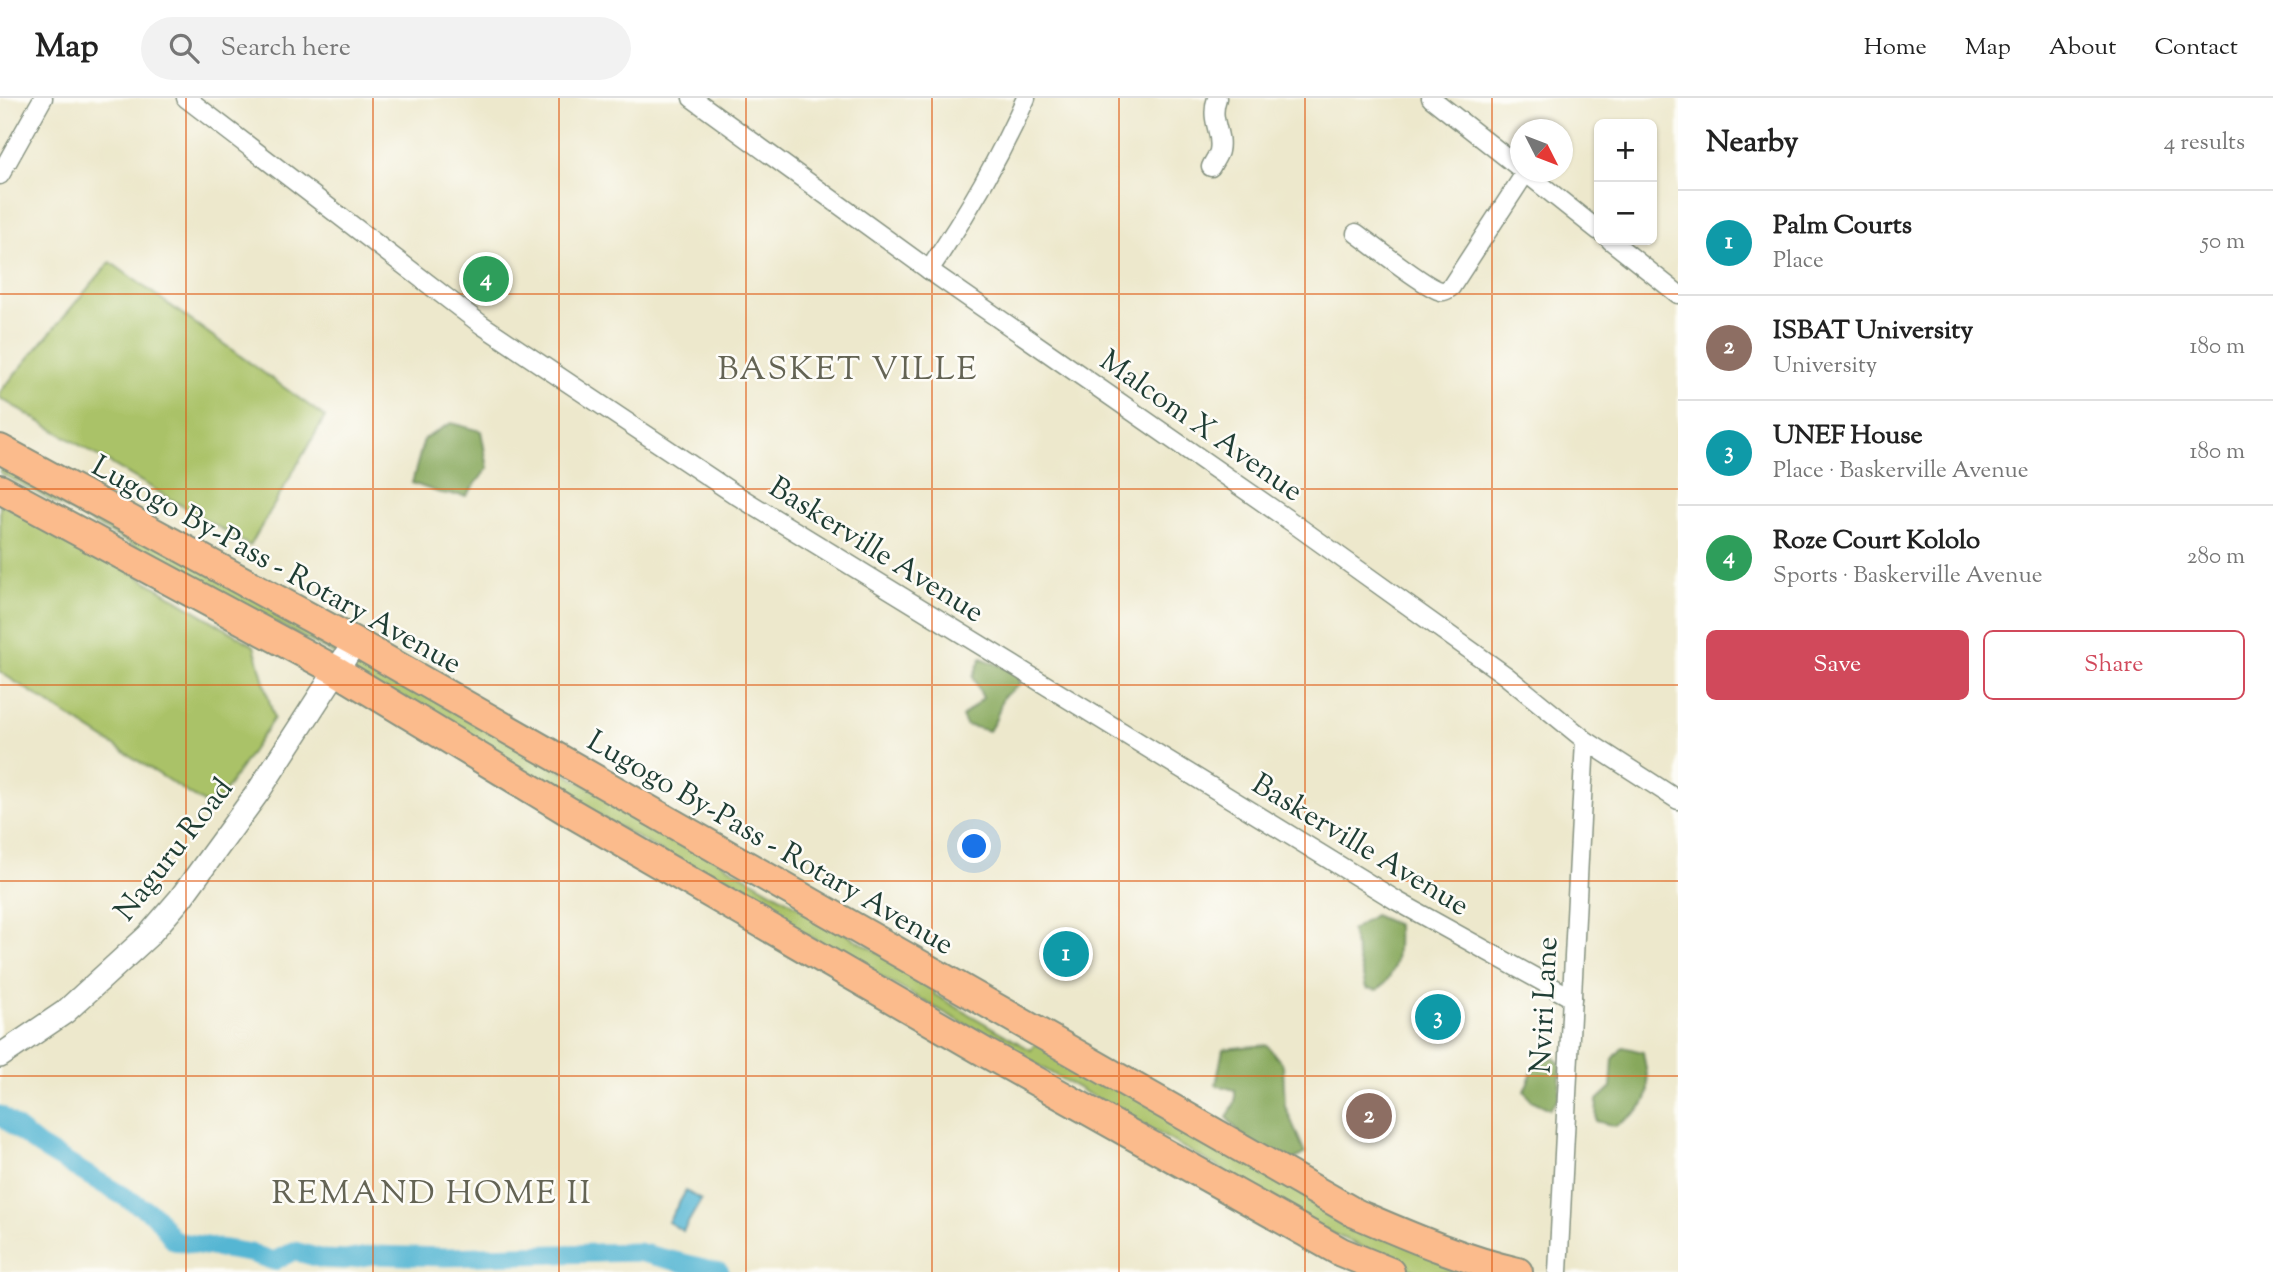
<!DOCTYPE html>
<meta charset="utf-8">
<style>
body{margin:0;font-family:"Sorts Mill Goudy",serif;background:#f2f2f2;color:#222}
.controls{position:absolute;right:21px;top:21px;display:grid;overflow:hidden;border-radius:10px;box-shadow:0 2px 5px #0004}
.controls button{width:63px;height:63px;display:grid;place-items:center;padding:0;border:0;border-bottom:2px solid #e0e0e0;background:#fff;color:#222;font:35px sans-serif}
.compass{position:absolute;left:1510px;top:21px;width:63px;height:63px;border-radius:50%;background:#fff;box-shadow:0 2px 5px #0004;rotate:132deg}
.you{position:absolute;left:975px;top:749px;width:24px;height:24px;margin:-18px;border:5px solid #fff;border-radius:50%;background:#1a73e8;box-shadow:0 0 0 10px #1a73e833}
.badge{display:grid;place-items:center;width:46px;height:46px;border-radius:50%;background:#d1495b;color:#fff;font-size:23px;font-weight:700}
.pin{position:absolute;translate:-50% -50%;border:4px solid #fff;box-shadow:0 2px 7px #0006}
.list{margin:0;padding:0;list-style:none}
h2{display:flex;justify-content:space-between;align-items:center;height:91px;margin:0;padding:0 28px;font-size:30px}
h2 small{font-size:23px;font-weight:400;color:#767676}
.list li{display:grid;grid-template-columns:46px 1fr auto;gap:21px;align-items:center;box-sizing:border-box;height:105px;padding:0 28px;border-top:2px solid #e0e0e0}
.list b{display:block;font-size:26px;white-space:nowrap}
.list p{margin:0;font-size:23px;white-space:nowrap;color:#767676}
.list em{font-size:23px;font-style:normal;color:#767676}
.actions{display:flex;gap:14px;padding:21px 28px}
.actions a{flex:1;padding:16px 0;border:2px solid #d1495b;border-radius:10px;text-align:center;font-size:24px;color:#d1495b}
.actions .main{background:#d1495b;color:#fff}
.icon{flex:none;width:38px;height:38px;fill:none;stroke:currentColor;stroke-width:2;stroke-linecap:round;stroke-linejoin:round}
.map{position:relative;flex:none;width:1678px;height:1174px;overflow:hidden}
header{display:flex;align-items:center;gap:42px;box-sizing:border-box;height:98px;padding:0 35px;background:#fff;border-bottom:2px solid #e0e0e0}
header strong{font-size:33px}
nav{display:flex;gap:38px;margin-inline-start:auto;font-size:24px}
.search{width:490px;height:63px;background:#f2f2f2;display:flex;align-items:center;gap:18px;box-sizing:border-box;padding:0 24px;border-radius:38px;color:#767676;font-size:26px}
main{display:flex}
aside{flex:1;background:#fff}
.map>svg:first-child{display:block}
</style>
<header>
<strong>Map</strong>
<div class="search"><svg class="icon" aria-label="search" viewBox="0 0 24 24"><circle cx="10" cy="10" r="6"/><path d="M15 15l6 6"/></svg>Search here</div>
<nav><a>Home</a><a>Map</a><a>About</a><a>Contact</a></nav>
</header>
<main>
<div class="map">
<svg width="1678" height="1174" viewBox="0 0 1678 1174">
<rect width="100%" height="100%" fill="#fdfcf7"/>
<filter id="ink" filterUnits="userSpaceOnUse"><feTurbulence type="fractalNoise" baseFrequency=".0143" numOctaves="2"/><feDisplacementMap in="SourceGraphic" scale="14" xChannelSelector="R" yChannelSelector="G"/><feConvolveMatrix kernelMatrix="1 2 1 2 8 2 1 2 1" color-interpolation-filters="sRGB"/></filter>
<filter id="wash" filterUnits="userSpaceOnUse"><feTurbulence type="fractalNoise" baseFrequency=".00686" numOctaves="4" result="noise"/><feDisplacementMap in="SourceGraphic" scale="28" xChannelSelector="R" yChannelSelector="G"/><feGaussianBlur stdDeviation="1.57" result="paint"/><feColorMatrix in="noise" values="0 0 0 0 0 0 0 0 0 0 0 0 0 0 0 0 0 1.4 0 .05"/><feComposite in="paint" operator="in"/></filter>
<g filter="url(#wash)">
<rect width="100%" height="100%" fill="#ede8cc"/>
<!-- green -->
<g fill="#aac267" stroke="#64804e" stroke-width="2">
<path d="M110,164l215,155 -75,129 -250,-148v-6z"/>
<path d="M0,357l271,151 66,42 -2,7 -335,-182z"/>
<path d="M0,405l94,47 160,96 20,72 -61,91 -213,-137z"/>
<path d="M358,557l579,331 -3,8 97,56 5,-8 433,230h-51l-98,-44 -81,-49 -464,-262 -423,-244 2,-15z"/>
</g>
<!-- forest -->
<g fill="#87a85c" stroke="#537248" stroke-width="2">
<path d="M451,325l30,8 7,37 -22,28 -26,-3 -28,-10 12,-44z"/>
<path d="M981,560l35,14 5,12 -18,13 -7,22 -7,12 -23,-6 -4,-8 21,-19 -10,-21z"/>
<path d="M1374,817l23,10c1,25 2,48 -19,65l-12,-2 -15,-57z"/>
<path d="M1267,947l16,20 2,41 20,47 -13,8 -39,-12 -26,-31 8,-16v-12l-19,-5 7,-36z"/>
<path d="M1623,949l20,5c7,41 13,52 -28,74l-19,-5 1,-21 14,-13 2,-28z"/>
<path d="M1554,959l7,8 -2,32 -9,12 -19,-9 -7,-9 12,-28z"/>
</g>
<!-- water -->
<g fill="#54b6d3" stroke="#3a7a84" stroke-width="2">
<path d="M476,165l9,12 13,1 5,3c-2,9 -6,14 -15,18l-6,-3 -4,-7 -6,-2 -6,-9z"/>
<path d="M686,1093l15,9 -18,31 -15,-9z"/>
</g>
<g fill="none" stroke-linecap="round" stroke-linejoin="round">
<!-- canal -->
<path stroke="#54b6d3" stroke-width="19" d="M0,1017l39,31 116,69 19,26 76,12 24,8 20,-10 29,8 22,1 28,-5 72,2 193,-5 82,20"/>
</g>
</g>
<g filter="url(#ink)">
<g fill="none" stroke-linecap="round" stroke-linejoin="round">
<!-- minor casing -->
<g stroke="#869280" stroke-width="21">
<g id="minor">
<path d="M186,0l296,227 251,168 664,408 175,97"/>
<path d="M692,0l237,172 364,253 212,152 80,65 93,60"/>
<path d="M1431,0l89,70"/>
<path d="M1211,69c2,-5 7,-11 8,-16 4,-19 -10,-30 -2,-53"/>
<path d="M1525,74l74,59"/>
<path d="M0,77l43,-77"/>
<path d="M1356,135c14,10 72,56 85,58 4,1 7,-2 10,-4l75,-115"/>
<path d="M1610,142l68,54"/>
<path d="M929,172c38,-55 70,-111 97,-172"/>
<path d="M1558,1174l27,-532"/>
</g>
</g>
<!-- tertiary casing -->
<g stroke="#869280" stroke-width="26">
<path id="tertiary" d="M0,958l65,-44 83,-76 32,-37 78,-107 97,-150"/>
</g>
<!-- primary casing -->
<g stroke="#869280" stroke-width="32">
<g id="primary">
<path d="M0,351l355,193 1000,571c54,23 106,46 163,59"/>
<path d="M0,391l337,182 231,140 418,242 355,199 49,20"/>
</g>
</g>
<!-- minor -->
<use href="#minor" stroke="#fff" stroke-width="18"/>
<!-- tertiary -->
<use href="#tertiary" stroke="#fff" stroke-width="23"/>
<!-- primary -->
<use href="#primary" stroke="#fbbb8c" stroke-width="28"/>
</g>
</g>
<!-- grid -->
<path fill="none" stroke="#de580e" stroke-width="2" stroke-opacity="0.55" d="M186,0v1174M373,0v1174M559,0v1174M746,0v1174M932,0v1174M1119,0v1174M1305,0v1174M1492,0v1174M0,196h1678M0,391h1678M0,587h1678M0,783h1678M0,978h1678"/>
<g text-anchor="middle" stroke-width="5" stroke-linejoin="round" paint-order="stroke">
<!-- street labels -->
<g font-size="30" fill="#1f3d34" stroke="#fdfcf7">
<text transform="translate(1202 327) rotate(35)" y="10">Malcom X Avenue</text>
<text transform="translate(877 451) rotate(32)" y="10">Baskerville Avenue</text>
<text transform="translate(277 466) rotate(29)" y="10">Lugogo By-Pass - Rotary Avenue</text>
<text transform="translate(771 744) rotate(30)" y="10">Lugogo By-Pass - Rotary Avenue</text>
<text transform="translate(1361 746) rotate(31)" y="10">Baskerville Avenue</text>
<text transform="translate(173 751) rotate(-52)" y="10">Naguru Road</text>
<text transform="translate(1543 907) rotate(-87)" y="10">Nviri Lane</text>
</g>
<!-- quarter labels -->
<g font-size="33" letter-spacing="2" fill="#646454" stroke="#fdfcf7">
<text x="848" y="281">BASKET VILLE</text>
<text x="432" y="1105">REMAND HOME II</text>
</g>
</g>
</svg>
<div class="controls">
<button>+</button>
<button>−</button>
</div>
<svg class="compass" viewBox="-18 -18 36 36"><path d="M0-13l5 13h-10z" fill="#e53935"/><path d="M0 13l5-13h-10z" fill="#767676"/></svg>
<div class="you"></div>
<div class="pin badge" style="left:1066px;top:856px;background:#0f9aa8">1</div>
<div class="pin badge" style="left:1369px;top:1018px;background:#8d6e63">2</div>
<div class="pin badge" style="left:1438px;top:919px;background:#0f9aa8">3</div>
<div class="pin badge" style="left:486px;top:181px;background:#2e9e5b">4</div>
</div>
<aside>
<h2>Nearby<small>4 results</small></h2>
<ul class="list">
<li><span class="badge" style="background:#0f9aa8">1</span><div><b>Palm Courts</b><p>Place</p></div><em>50 m</em></li>
<li><span class="badge" style="background:#8d6e63">2</span><div><b>ISBAT University</b><p>University</p></div><em>180 m</em></li>
<li><span class="badge" style="background:#0f9aa8">3</span><div><b>UNEF House</b><p>Place · Baskerville Avenue</p></div><em>180 m</em></li>
<li><span class="badge" style="background:#2e9e5b">4</span><div><b>Roze Court Kololo</b><p>Sports · Baskerville Avenue</p></div><em>280 m</em></li>
</ul>
<div class="actions"><a class="main">Save</a><a>Share</a></div>
</aside>
</main>
